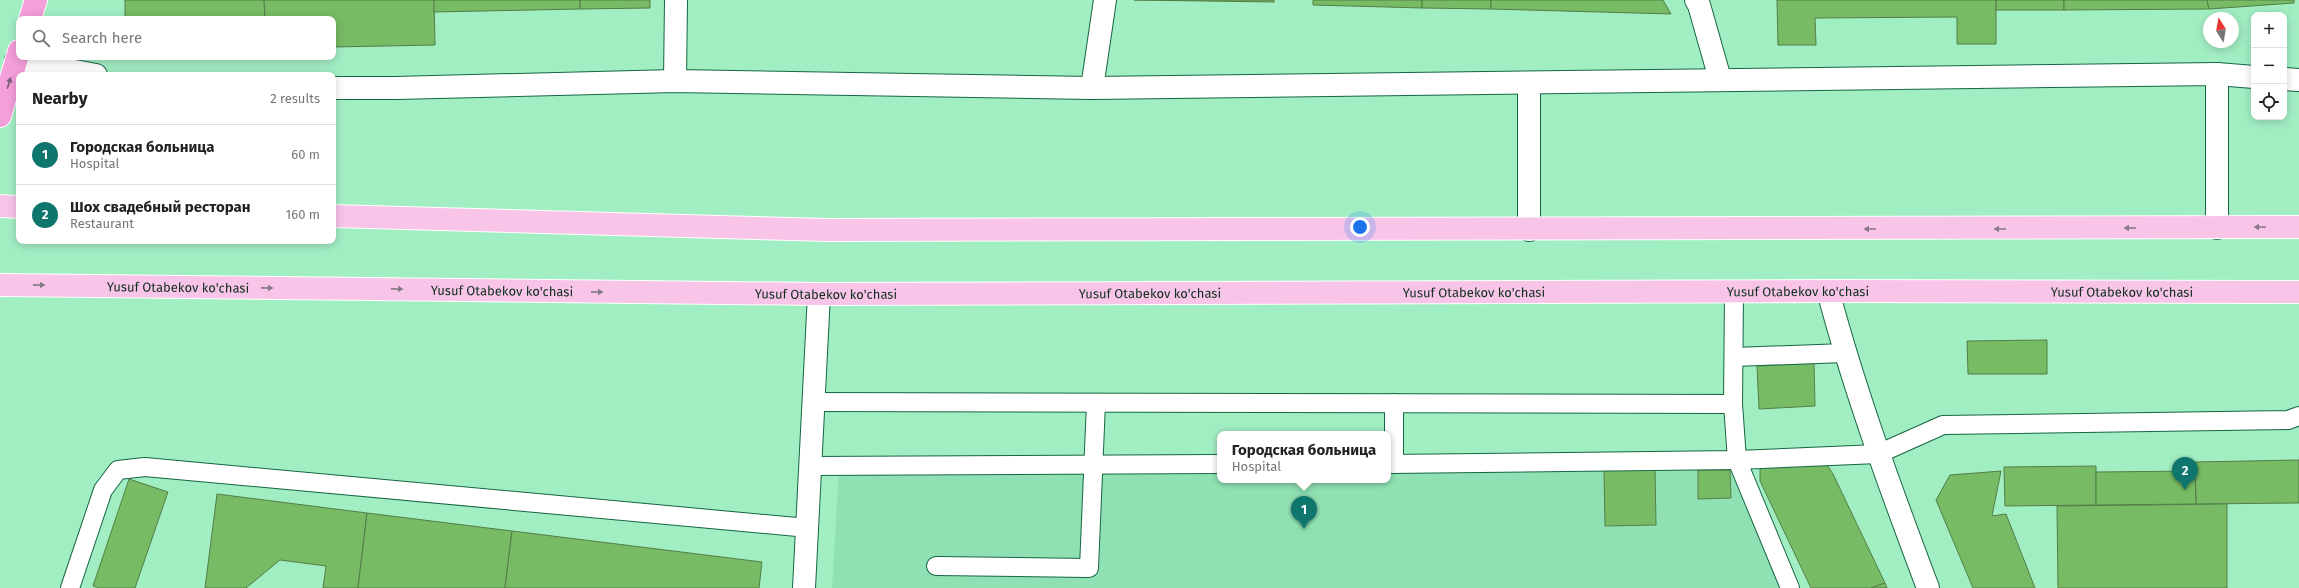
<!DOCTYPE html>
<meta charset="utf-8">
<style>
body{margin:0;font-family:"Fira Sans",sans-serif;background:#f6f6f6;color:#222}
.controls{position:absolute;right:12px;top:12px;display:grid;overflow:hidden;border-radius:8px;box-shadow:0 2px 10px #0003}
.controls button{width:36px;height:36px;display:grid;place-items:center;padding:0;border:0;border-bottom:1px solid #e0e0e0;background:#fff;color:#222;font:20px sans-serif}
.compass{position:absolute;left:2203px;top:12px;width:36px;height:36px;border-radius:50%;background:#fff;box-shadow:0 2px 10px #0003;rotate:349deg}
.you{position:absolute;left:1360px;top:227px;width:14px;height:14px;margin:-10px;border:3px solid #fff;border-radius:50%;background:#1a73e8;box-shadow:0 0 0 6px #1a73e833}
.badge{display:grid;place-items:center;width:26px;height:26px;border-radius:50%;background:#0f766e;color:#fff;font-size:13px;font-weight:700}
.pin{position:absolute;translate:-50% -33px;filter:drop-shadow(0 1px 2px #0008)}
.pin::after{content:'';position:absolute;top:21px;width:14px;height:12px;background:inherit;clip-path:polygon(0 0,100% 0,50% 100%)}
.popup{position:absolute;left:1217px;top:431px;width:174px;height:52px;box-sizing:border-box;display:grid;place-content:center;border-radius:8px;background:#fff;filter:drop-shadow(0 1px 3px #0005);font-size:13px;white-space:nowrap;color:#767676}
.popup b{font-size:15px;color:#222}
.popup::after{content:'';position:absolute;left:50%;top:100%;margin-left:-8px;border:8px solid transparent;border-top-color:#fff}
.list{margin:0;padding:0;list-style:none}
h2{display:flex;justify-content:space-between;align-items:center;height:52px;margin:0;padding:0 16px;font-size:17px}
h2 small{font-size:13px;font-weight:400;color:#767676}
.list li{display:grid;grid-template-columns:26px 1fr auto;gap:12px;align-items:center;box-sizing:border-box;height:60px;padding:0 16px;border-top:1px solid #e0e0e0}
.list b{display:block;font-size:15px;white-space:nowrap}
.list p{margin:0;font-size:13px;white-space:nowrap;color:#767676}
.list em{font-size:13px;font-style:normal;color:#767676}
.icon{flex:none;width:22px;height:22px;fill:none;stroke:currentColor;stroke-width:2;stroke-linecap:round;stroke-linejoin:round}
.map{position:relative;flex:none;width:2299px;height:588px;overflow:hidden}
.search{position:absolute;background:#fff;box-shadow:0 2px 10px #0003;left:16px;top:16px;width:320px;height:44px;display:flex;align-items:center;gap:10px;box-sizing:border-box;padding:0 14px;border-radius:8px;color:#767676;font-size:15px}
.panel{position:absolute;background:#fff;box-shadow:0 2px 10px #0003;left:16px;top:72px;width:320px;height:172px;border-radius:8px}
.map>svg:first-child{display:block}
</style>
<div class="map">
<svg width="2299" height="588" viewBox="0 0 2299 588">
<rect width="100%" height="100%" fill="#a2eec3"/>
<!-- built -->
<path fill="#8fe1b3" d="M1741,463l59,125h-968l7,-118 381,-3v13h168v-14z"/>
<!-- building -->
<g fill="#77bb64" stroke="#537e47">
<path d="M125,0h139l1,19h-140z"/>
<path d="M264,0h170l1,45 -102,2v-28h-68z"/>
<path d="M434,0h146v9l-146,3z"/>
<path d="M580,0h70v8l-70,1z"/>
<path d="M1134,0h140v2z"/>
<path d="M1313,0h109v8l-109,-3z"/>
<path d="M1422,0h69v9l-69,-1z"/>
<path d="M1491,0h172l8,14 -180,-5z"/>
<path d="M1777,0h219v44h-39v-27l-142,1 1,27h-38z"/>
<rect x="1996" y="0" width="68" height="10"/>
<path d="M2064,0h143l2,9 -145,1z"/>
<path d="M2207,0h87v3l-85,6z"/>
<path d="M2047,340v34h-79l-1,-33z"/>
<path d="M1814,363l1,43 -56,3 -2,-43z"/>
<path d="M2299,460v43l-103,1 -1,-42z"/>
<path d="M1817,462l10,3 6,9 52,109 -14,5h-60l-51,-107v-16z"/>
<path d="M2096,466v39l-91,1 -1,-39z"/>
<path d="M1604,470h51l1,55 -51,1z"/>
<path d="M1698,470h32l1,28 -33,1z"/>
<path d="M2001,471l-9,45 14,-2 29,74h-62l-37,-88 14,-25z"/>
<path d="M2195,471l1,33 -100,1v-33z"/>
<path d="M129,479l39,13 -33,96h-36l-6,-2z"/>
<path d="M217,494l150,19 -9,75h-35l3,-22 -46,-6 -34,28h-41z"/>
<path d="M2227,504v84h-169l-1,-82z"/>
<path d="M367,513l145,18 -7,57h-147z"/>
<path d="M512,531l250,31 -3,26h-254z"/>
<path d="M1885,583l2,5h-16z"/>
</g>
<g fill="none" stroke-linecap="round" stroke-linejoin="round">
<!-- lane casing -->
<g stroke="#166643" stroke-width="20">
<g id="lane">
<path d="M1734,357l111,-4"/>
<path d="M814,402l919,2 1,-113"/>
<path d="M1394,403v61"/>
<path d="M1388,464l349,-4 -4,-56"/>
<path d="M811,466l409,-2"/>
<path d="M936,566l153,2 7,-165"/>
<path d="M70,588l33,-98 15,-20 27,-3 663,61"/>
<path d="M1790,588l-53,-128 141,-6 65,-29 345,-5 11,-4"/>
</g>
</g>
<!-- street casing -->
<g stroke="#166643" stroke-width="24">
<g id="street">
<path d="M1696,0l3,5 21,74"/>
<path d="M16,60l80,15"/>
<path d="M2217,74v154"/>
<path d="M2284,79l15,1"/>
<path d="M675,81l1,-81"/>
<path d="M333,88h62l280,-7 417,7 1125,-14 37,3"/>
<path d="M1092,88l13,-88"/>
<path d="M1529,230v-147"/>
<path d="M1828,291c27,101 63,199 100,297"/>
<path d="M804,588l15,-294"/>
</g>
</g>
<!-- primary casing -->
<g stroke="#fff" stroke-width="24">
<g id="primary">
<path d="M0,206l19,1"/>
<path d="M333,216l495,14 1471,-3"/>
<path id="s1" d="M0,285l819,9 1009,-3 471,1"/>
</g>
</g>
<!-- highway casing -->
<g stroke="#fff" stroke-width="24">
<g id="highway">
<path d="M30,19l6,-19"/>
<path d="M0,116l19,-65"/>
</g>
</g>
<!-- lane -->
<use href="#lane" stroke="#fff" stroke-width="18"/>
<!-- street -->
<use href="#street" stroke="#fff" stroke-width="22"/>
<!-- primary -->
<use href="#primary" stroke="#f8c5e9" stroke-width="22"/>
<!-- highway -->
<use href="#highway" stroke="#f49eda" stroke-width="22"/>
</g>
<!-- one-way arrows -->
<defs><path id="oneway-solid" d="M-6-.8H1V-3.2L6.5 0L1 3.2V.8H-6Z"/></defs>
<use fill="#766073" href="#oneway-solid" transform="translate(9 83) rotate(-74)"/>
<g fill="#847a84">
<use href="#oneway-solid" transform="translate(2260 227) rotate(180)"/>
<use href="#oneway-solid" transform="translate(2130 228) rotate(180)"/>
<use href="#oneway-solid" transform="translate(1870 229) rotate(180)"/>
<use href="#oneway-solid" transform="translate(2000 229) rotate(180)"/>
<use href="#oneway-solid" transform="translate(39 285) rotate(1)"/>
<use href="#oneway-solid" transform="translate(267 288) rotate(1)"/>
<use href="#oneway-solid" transform="translate(397 289) rotate(1)"/>
<use href="#oneway-solid" transform="translate(597 292) rotate(1)"/>
</g>
<g text-anchor="middle" stroke-width="3" stroke-linejoin="round" paint-order="stroke">
<!-- street labels -->
<g font-size="13" fill="#0f2e1f" stroke="#f6fdf9">
<text dy="5" stroke="none"><textPath href="#s1" startOffset="178">Yusuf Otabekov ko'chasi</textPath></text>
<text dy="5" stroke="none"><textPath href="#s1" startOffset="502">Yusuf Otabekov ko'chasi</textPath></text>
<text dy="5" stroke="none"><textPath href="#s1" startOffset="1798">Yusuf Otabekov ko'chasi</textPath></text>
<text dy="5" stroke="none"><textPath href="#s1" startOffset="1474">Yusuf Otabekov ko'chasi</textPath></text>
<text dy="5" stroke="none"><textPath href="#s1" startOffset="2122">Yusuf Otabekov ko'chasi</textPath></text>
<text dy="5" stroke="none"><textPath href="#s1" startOffset="1150">Yusuf Otabekov ko'chasi</textPath></text>
<text dy="5" stroke="none"><textPath href="#s1" startOffset="826">Yusuf Otabekov ko'chasi</textPath></text>
</g>
</g>
</svg>
<div class="controls">
<button>+</button>
<button>−</button>
<button><svg class="icon" aria-label="locate" viewBox="0 0 24 24"><circle cx="12" cy="12" r="6"/><path d="M12 2v4M12 18v4M2 12h4M18 12h4"/></svg></button>
</div>
<svg class="compass" viewBox="-18 -18 36 36"><path d="M0-13l5 13h-10z" fill="#e53935"/><path d="M0 13l5-13h-10z" fill="#767676"/></svg>
<div class="you"></div>
<div class="pin badge" style="left:1304px;top:529px">1</div>
<div class="popup"><b>Городская больница</b>Hospital</div>
<div class="pin badge" style="left:2185px;top:490px">2</div>
<div class="search"><svg class="icon" aria-label="search" viewBox="0 0 24 24"><circle cx="10" cy="10" r="6"/><path d="M15 15l6 6"/></svg>Search here</div>
<section class="panel">
<h2>Nearby<small>2 results</small></h2>
<ul class="list">
<li><span class="badge">1</span><div><b>Городская больница</b><p>Hospital</p></div><em>60 m</em></li>
<li><span class="badge">2</span><div><b>Шох свадебный ресторан</b><p>Restaurant</p></div><em>160 m</em></li>
</ul>
</section>
</div>
